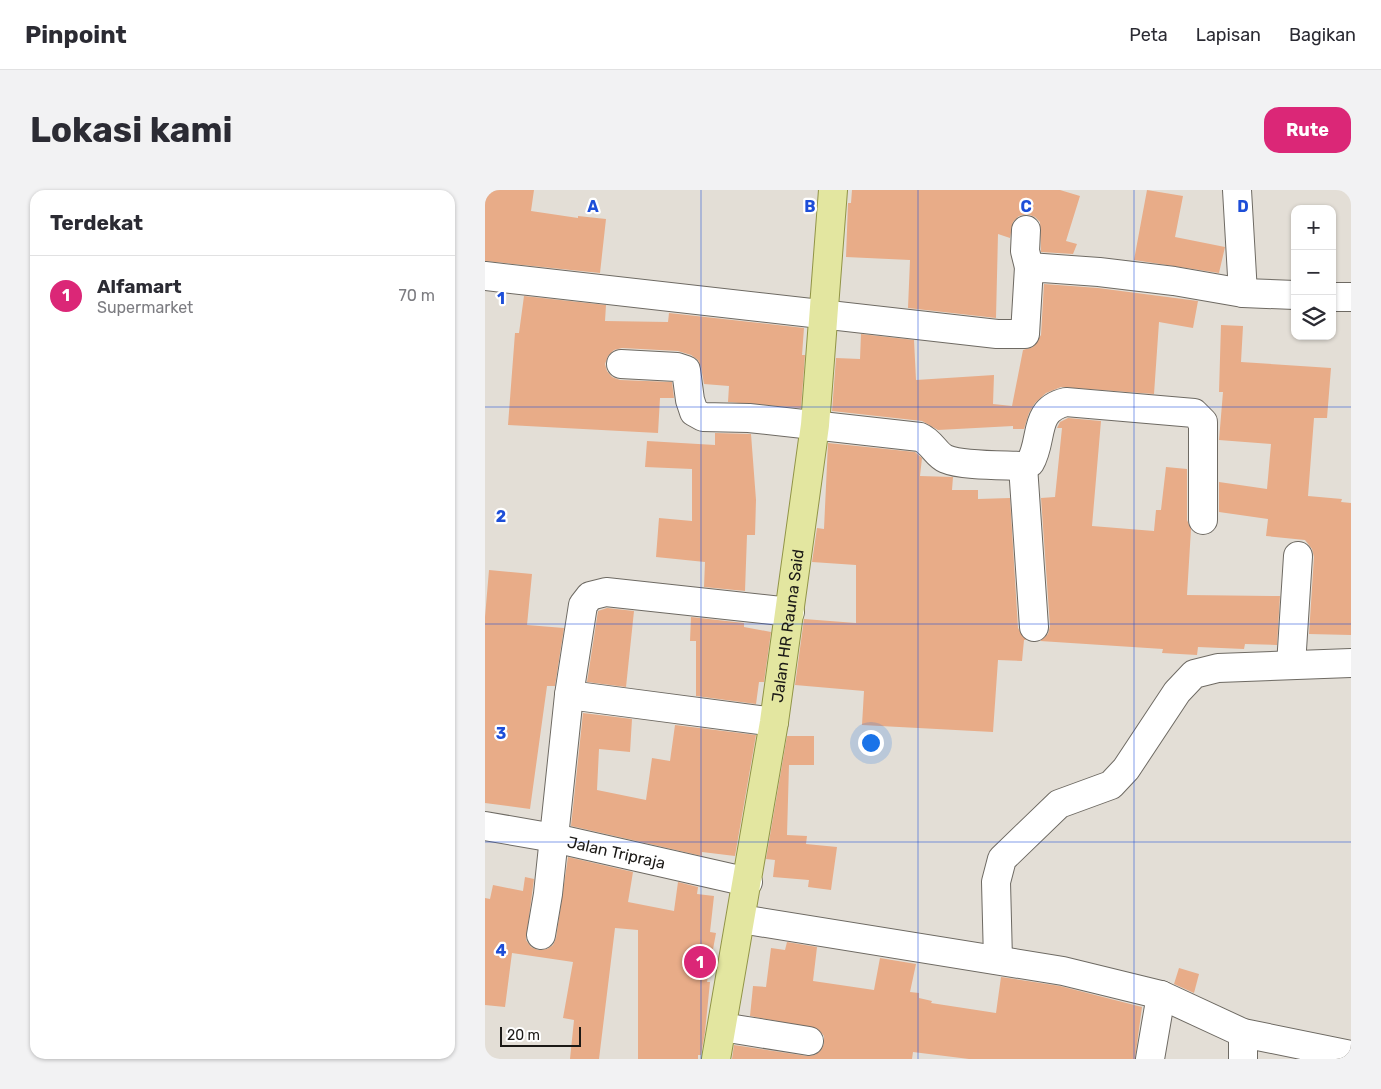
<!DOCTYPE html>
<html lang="id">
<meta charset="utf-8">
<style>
body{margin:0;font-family:Rubik,sans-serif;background:#f2f2f3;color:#2b2b33}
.controls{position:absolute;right:15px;top:15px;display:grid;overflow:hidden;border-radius:10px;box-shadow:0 1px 4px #0004}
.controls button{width:45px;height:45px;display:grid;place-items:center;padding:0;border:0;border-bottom:1px solid #e1e1e2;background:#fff;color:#2b2b33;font:25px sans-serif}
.scale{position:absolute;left:15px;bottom:12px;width:81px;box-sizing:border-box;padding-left:5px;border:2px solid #1b1916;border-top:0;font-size:14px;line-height:18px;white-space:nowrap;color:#1b1916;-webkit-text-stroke:4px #fff;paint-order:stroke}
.you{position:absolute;left:385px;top:552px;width:18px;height:18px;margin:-12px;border:4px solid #fff;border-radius:50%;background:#1a73e8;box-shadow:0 0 0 8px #1a73e833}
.badge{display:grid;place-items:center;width:32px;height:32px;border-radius:50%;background:#db2777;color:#fff;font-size:16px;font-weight:700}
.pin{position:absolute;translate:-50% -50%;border:2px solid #fff;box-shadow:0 1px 5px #0006}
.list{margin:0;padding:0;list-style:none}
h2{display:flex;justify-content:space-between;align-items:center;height:65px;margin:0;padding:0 20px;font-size:21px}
h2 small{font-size:16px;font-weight:400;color:#7c7c81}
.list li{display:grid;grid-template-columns:32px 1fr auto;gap:15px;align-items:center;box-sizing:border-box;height:80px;padding:0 20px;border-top:1px solid #e1e1e2}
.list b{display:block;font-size:19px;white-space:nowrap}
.list p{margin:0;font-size:16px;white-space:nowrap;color:#7c7c81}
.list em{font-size:16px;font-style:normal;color:#7c7c81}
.icon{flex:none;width:28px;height:28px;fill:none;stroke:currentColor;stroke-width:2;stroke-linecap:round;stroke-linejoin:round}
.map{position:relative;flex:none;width:866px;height:869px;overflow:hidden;border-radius:15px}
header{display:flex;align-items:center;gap:30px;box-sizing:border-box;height:70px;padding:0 25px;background:#fff;border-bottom:1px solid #e1e1e2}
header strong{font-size:24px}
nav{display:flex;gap:28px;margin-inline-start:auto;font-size:18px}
.intro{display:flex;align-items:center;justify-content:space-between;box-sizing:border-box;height:120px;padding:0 30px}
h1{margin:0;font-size:35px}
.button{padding:12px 22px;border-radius:15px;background:#db2777;color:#fff;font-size:18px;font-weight:700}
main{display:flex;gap:30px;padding:0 30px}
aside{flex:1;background:#fff;border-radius:15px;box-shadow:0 1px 4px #0004}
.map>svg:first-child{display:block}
</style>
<header>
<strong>Pinpoint</strong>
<nav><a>Peta</a><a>Lapisan</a><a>Bagikan</a></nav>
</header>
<div class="intro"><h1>Lokasi kami</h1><a class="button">Rute</a></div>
<main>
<aside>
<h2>Terdekat<small></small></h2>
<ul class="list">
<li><span class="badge">1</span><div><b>Alfamart</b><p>Supermarket</p></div><em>70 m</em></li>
</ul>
</aside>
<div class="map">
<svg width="866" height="869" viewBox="0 0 866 869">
<rect width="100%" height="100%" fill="#e3ded6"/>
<!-- building -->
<g fill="#e8ac88">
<path d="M0,0h49l-3,21 47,7v-2l28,3 -6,54 -115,-12z"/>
<path d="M367,0h208l20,6 -14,45 11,3 -4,10 -32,-2 -1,-30 -5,-5 -8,-3 -8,2 -6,6 -3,16 -12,-4 -2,84 -88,-10 2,-48 -64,-3 2,-54h3z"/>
<path d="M662,0l36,6 -8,41 50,10 -6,26 -85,-13z"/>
<path d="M559,94l54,4 100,13 -5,27 -34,-6 -5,72 -93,-7 -15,6 -11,10 -6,10 -5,16h-11v-3l-75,4 -16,-9 -90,-10 4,-53 24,1 1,-25 53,6 2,40 78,-5 -1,29 19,2 11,-56 10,-3 8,-12z"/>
<path d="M39,106l82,9 -1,16 63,1 1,-9 135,15 -2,27h3l-4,53 -73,-6 1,-16 -25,-2 -3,-17 -3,-7 -7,-5 -13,-4 -56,-3 -8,2 -6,6 -3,8 2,7 5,6 8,3 52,2 2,16h-14l-2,35 -150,-8 7,-92h4z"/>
<path d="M736,135l22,1 -2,36 90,6 -4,50h-13l-6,78 34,3 -1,3 10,1v132l-42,-1 5,-77 -2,-8 -7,-9 -39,-4 2,-17 -49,-7v-30l48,7 4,-45 -52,-4 4,-48h-4z"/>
<path d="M583,228l33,3 -9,105 62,5 2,-21h5l5,-43 21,2v51l4,9 -4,66 93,1 -3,49 -32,-1 -1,5 -46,-2 -1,8 -35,-2 1,-4 -123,-8 8,-7 2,-8 -9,-128 14,-1 7,-69h-5l3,-6z"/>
<path d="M230,243l36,1 5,66 -1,35h-8l-2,56 -41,-4 1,-25 -49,-5 3,-39 33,3v-52l-47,-2 2,-26 68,4z"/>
<path d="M343,253l87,9 7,6 -2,18 33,1 -1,13h26v9l32,-1 8,130 8,12h-2l-2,21 -24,-1 -5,72 -131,-7 2,-34 -69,-6 9,-66 52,4v-58l-44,-3 5,-34 7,1z"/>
<path d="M4,380l43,4 -5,51 37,3 -9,58h-8l-17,123 -45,-6v-186z"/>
<path d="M122,418l27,3 -8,76 -39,-5 11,-71z"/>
<path d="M206,427l53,6v4l27,5 -7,50h-5l-3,22 -60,-8v-55h-6z"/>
<path d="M98,523l49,6 -2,33 -31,-3 -2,41 49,10 6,-42 18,3 5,-36 81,10 -21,121 -33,-4v4l-131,-30z"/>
<path d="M302,546h27v29h-25l-2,70 20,1 -1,8 31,3 -6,43 -23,-3 1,-7 -36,-3 2,-17 -9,-1z"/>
<path d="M83,667l65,15 -5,30 46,9 4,-29 20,5 -1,7 17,2 -4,36 6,1 -9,49h3l-5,50 -4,23h-3v4h-60v-129l-23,-2 -16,131h-29l4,-39 -11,-2 10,-56 -61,-9 -7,54 -20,-2v-107l5,1 3,-14 30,6 2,-14 9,2 -8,61 5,7 7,3 9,-1 6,-4 3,-7z"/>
<path d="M302,752l30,5 -4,34 61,9 6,-32 36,6 -6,28 9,1v5l13,3 -1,2 65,10 5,-36 59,9 82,21 -7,52h-166l-56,-7 -1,7h-180l2,-14 73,11 8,-1 6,-5 3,-6v-8l-6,-7 -68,-13 3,-30 13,1 5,-39 14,2z"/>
<path d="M694,778l20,6 -5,19 -20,-9z"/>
</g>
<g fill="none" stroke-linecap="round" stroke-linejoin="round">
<!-- minor casing -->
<g stroke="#6e6a63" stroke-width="30">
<g id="minor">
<path d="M752,0l6,103"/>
<path d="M541,40l-1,21 4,16"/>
<path d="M0,86l512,58h28l4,-67 70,5 75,9 69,12 52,2"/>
<path d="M847,107h19"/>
<path d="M136,174l56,3 9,3 4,30 4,12 9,5 46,1 171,19c12,5 16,18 26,22 16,7 57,6 77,7l7,-3c14,-24 2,-53 36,-61l128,11 9,9v98"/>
<path d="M538,276l11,161"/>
<path d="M806,475l7,-109"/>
<path d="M84,505l205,27"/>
<path id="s1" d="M0,636l69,12 194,44"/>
<path d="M256,729l322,52 98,24 -11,64"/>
<path d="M56,745l7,-41 21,-199 14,-90 7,-9 16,-4 184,20"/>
<path d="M513,770l-2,-78 6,-23 57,-55 52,-19 15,-16 51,-77 17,-18 24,-6 133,-5"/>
<path d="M676,805l82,38 108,22"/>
<path d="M237,837l87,14"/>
<path d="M758,843v26"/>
</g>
</g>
<!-- major casing -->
<g stroke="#919446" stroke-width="30">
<g id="major">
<path id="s2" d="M231,869l58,-337 41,-297 18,-235"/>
</g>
</g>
<!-- minor -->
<use href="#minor" stroke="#fff" stroke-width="28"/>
<!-- major -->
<use href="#major" stroke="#e3e6a0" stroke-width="28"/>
</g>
<!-- grid -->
<path fill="none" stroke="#1d4ed8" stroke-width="1" stroke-opacity="0.55" d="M216,0v869M433,0v869M649,0v869M0,217h866M0,434h866M0,652h866"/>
<g text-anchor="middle" stroke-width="4.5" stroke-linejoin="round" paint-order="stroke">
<!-- street labels -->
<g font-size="16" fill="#1b1916" stroke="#fff">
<text dy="6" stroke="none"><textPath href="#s2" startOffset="439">Jalan HR Rauna Said</textPath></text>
<text dy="6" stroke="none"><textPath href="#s1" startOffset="134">Jalan Tripraja</textPath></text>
</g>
</g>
<g font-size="16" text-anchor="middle" font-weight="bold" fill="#1d4ed8" stroke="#fff" stroke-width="4.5" stroke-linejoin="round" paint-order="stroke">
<text x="108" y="22">A</text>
<text x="325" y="22">B</text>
<text x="541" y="22">C</text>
<text x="758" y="22">D</text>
<text x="16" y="114">1</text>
<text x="16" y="332">2</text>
<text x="16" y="549">3</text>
<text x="16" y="766">4</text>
</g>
</svg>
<div class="controls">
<button>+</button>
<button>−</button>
<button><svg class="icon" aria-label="layers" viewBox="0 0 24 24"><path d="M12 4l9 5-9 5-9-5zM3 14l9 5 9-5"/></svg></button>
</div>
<div class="scale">20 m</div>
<div class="you"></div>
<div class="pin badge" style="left:215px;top:772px">1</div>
</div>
</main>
